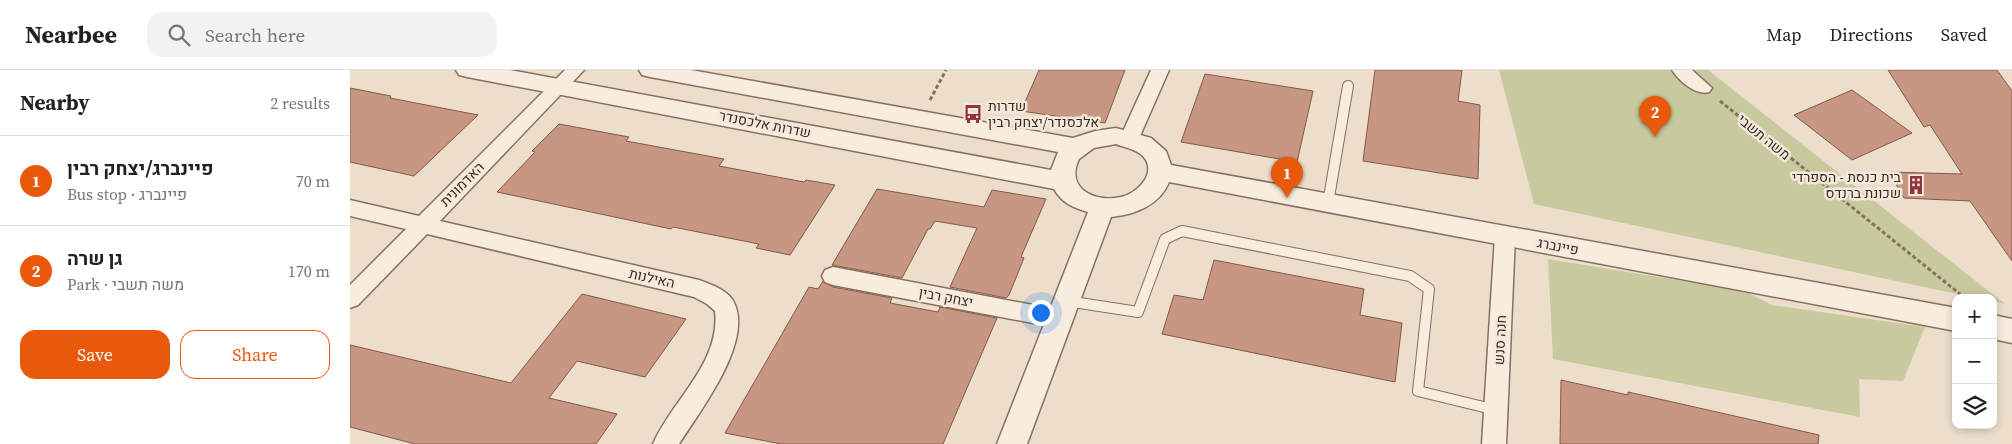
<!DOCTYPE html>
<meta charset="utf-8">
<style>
body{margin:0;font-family:"Source Serif 4",Heebo,serif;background:#f2f2f2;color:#222}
.controls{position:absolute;right:15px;bottom:15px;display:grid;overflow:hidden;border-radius:10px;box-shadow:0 2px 8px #0003}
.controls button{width:45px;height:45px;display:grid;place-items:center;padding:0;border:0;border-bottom:1px solid #e0e0e0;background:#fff;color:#222;font:25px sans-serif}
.you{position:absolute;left:690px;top:242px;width:18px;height:18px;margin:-12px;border:4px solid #fff;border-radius:50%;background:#1a73e8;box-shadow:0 0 0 8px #1a73e833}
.badge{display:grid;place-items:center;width:32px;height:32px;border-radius:50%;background:#ea580c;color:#fff;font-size:16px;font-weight:700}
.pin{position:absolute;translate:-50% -41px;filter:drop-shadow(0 1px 2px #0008)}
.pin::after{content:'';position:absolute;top:26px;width:18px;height:15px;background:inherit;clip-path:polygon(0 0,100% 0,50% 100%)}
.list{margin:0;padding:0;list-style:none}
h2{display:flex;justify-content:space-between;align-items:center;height:65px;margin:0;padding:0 20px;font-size:21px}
h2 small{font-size:16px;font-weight:400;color:#767676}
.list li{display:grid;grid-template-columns:32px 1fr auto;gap:15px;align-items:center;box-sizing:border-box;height:90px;padding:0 20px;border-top:1px solid #e0e0e0}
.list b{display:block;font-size:19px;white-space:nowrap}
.list p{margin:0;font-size:16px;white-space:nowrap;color:#767676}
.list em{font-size:16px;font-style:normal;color:#767676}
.actions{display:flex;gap:10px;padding:15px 20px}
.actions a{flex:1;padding:11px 0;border:1px solid #ea580c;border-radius:15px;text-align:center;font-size:18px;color:#ea580c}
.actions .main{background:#ea580c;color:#fff}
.icon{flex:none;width:28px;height:28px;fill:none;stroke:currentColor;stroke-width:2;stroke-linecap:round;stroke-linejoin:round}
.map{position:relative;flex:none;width:1662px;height:374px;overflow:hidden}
header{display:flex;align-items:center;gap:30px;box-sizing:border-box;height:70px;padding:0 25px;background:#fff;border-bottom:1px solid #e0e0e0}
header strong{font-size:24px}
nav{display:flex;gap:28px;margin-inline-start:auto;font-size:18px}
.search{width:350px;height:45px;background:#f2f2f2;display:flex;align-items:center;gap:12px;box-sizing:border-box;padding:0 18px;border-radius:15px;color:#767676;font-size:19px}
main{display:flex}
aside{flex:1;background:#fff}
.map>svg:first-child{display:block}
</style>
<header>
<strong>Nearbee</strong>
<div class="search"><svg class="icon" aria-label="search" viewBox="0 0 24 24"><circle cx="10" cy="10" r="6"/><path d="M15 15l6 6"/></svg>Search here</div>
<nav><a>Map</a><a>Directions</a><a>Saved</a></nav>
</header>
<main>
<aside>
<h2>Nearby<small>2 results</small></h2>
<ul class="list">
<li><span class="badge">1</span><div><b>פיינברג/יצחק רבין</b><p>Bus stop · פיינברג</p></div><em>70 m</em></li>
<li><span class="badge">2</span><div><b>גן שרה</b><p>Park · משה תשבי</p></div><em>170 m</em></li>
</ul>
<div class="actions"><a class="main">Save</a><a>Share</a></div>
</aside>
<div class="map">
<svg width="1662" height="374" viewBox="0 0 1662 374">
<rect width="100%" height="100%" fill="#ecdecb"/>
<!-- green -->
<g fill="#c9c99f">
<path d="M1149,0h209l297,234 -12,-3v-3h-17l-442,-94z"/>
<path d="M1198,189l196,32 28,14 153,22 -22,54 -44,-2 1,38 -307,-58z"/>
</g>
<!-- building -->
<g fill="#c79784" stroke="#855848">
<path d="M689,0h86l-20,53 -84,-12z"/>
<path d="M1025,0h87l-4,31 22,4 -2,74 -115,-18z"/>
<path d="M1538,0h109l15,21v170l-42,-60 -66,-3 -15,-26 73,2 -32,-49 -6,2z"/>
<path d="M855,4l108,17 -16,71 -116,-20z"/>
<path d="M0,18l41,8 -1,2 88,17 -64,61 -64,-14z"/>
<path d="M1502,20l60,43 -60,27 -58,-45z"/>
<path d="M209,54l70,13 -3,4 98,18 -5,7 85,16 2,-2 29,5 -45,70 -34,-7 3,-4 -86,-17 -2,2 -174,-37 38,-40 -3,-1z"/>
<path d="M527,119l107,18 8,-17 54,9 -25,58 3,1 -15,37 -3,3 -56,-11 27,-59 -42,-7 -5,8h-2l-26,49 -70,-13z"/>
<path d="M864,190l150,29 -4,26 42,8 -7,59 -233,-48 12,-39 29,5z"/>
<path d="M473,211l10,6 59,11 -2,5 48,9 2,-5 57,11 -54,126h-162l-56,-11 84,-146 9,2z"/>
<path d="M232,224l104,25 -41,58 -68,-16 -28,37 68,16 -21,30h-181l-65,-17v-82l161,38z"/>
<path d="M1211,310l67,15v-3l191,43 -1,9h-258z"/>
</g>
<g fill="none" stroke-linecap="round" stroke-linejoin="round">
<!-- service casing -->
<g stroke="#887060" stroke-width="12">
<g id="service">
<path d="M978,133l20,-117"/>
<path d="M717,231l71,11 27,-73 17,-8 228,45 19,13 -11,102 78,19"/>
</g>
</g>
<!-- minor casing -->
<g stroke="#887060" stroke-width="3">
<g id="minor">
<path d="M215,0h19l-144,151 259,59c11,4 26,9 33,19 25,39 -32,112 -53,145h-26c19,-44 68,-81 62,-133l-8,-7 -13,-7 -267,-63 -69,71 -8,3v-23l56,-56 -56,-13v-16l69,16z"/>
<path d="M801,0h18l-32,73 -7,2 -7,-2 -3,-5z"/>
<path d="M1322,0h20l20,18 -3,4c-13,4 -30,-11 -37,-22z"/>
<path d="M1155,158l7,2 3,6 -9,208h-24l13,-208 3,-6z"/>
<path d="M483,197l226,43 8,2 3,7 -3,7 -8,2 -226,-43 -8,-3 -3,-6 3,-6z"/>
</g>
</g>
<!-- tertiary casing -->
<g stroke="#887060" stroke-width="3">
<g id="tertiary">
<path d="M106,0h54l541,100 7,-18 -408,-75 -8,-2 -3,-5h52l382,68 22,-7 21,-3 35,10 15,13 5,14 785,143v23l-787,-149c-9,23 -35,33 -58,35l-84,227h-30l91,-232c-16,-5 -26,-9 -34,-23l-587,-112 -8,-2zM766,74c10,4 24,6 30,16 9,17 -11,34 -25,37 -26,6 -56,-8 -42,-38l15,-11z"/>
<path d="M1643,245l19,4v24l-19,-4z"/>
</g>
</g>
<!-- path -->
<g stroke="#887060" stroke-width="3" stroke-dasharray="4 2.5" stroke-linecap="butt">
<path d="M580,30l16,-30"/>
<path d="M1370,31l240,193"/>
</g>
<!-- service -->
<use href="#service" stroke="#f7ecde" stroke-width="10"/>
<!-- minor -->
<use href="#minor" fill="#f7ecde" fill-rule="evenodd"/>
<!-- tertiary -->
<use href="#tertiary" fill="#f7ecde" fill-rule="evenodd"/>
</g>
<!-- icons -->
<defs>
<g id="bus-bare" transform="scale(1.5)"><path d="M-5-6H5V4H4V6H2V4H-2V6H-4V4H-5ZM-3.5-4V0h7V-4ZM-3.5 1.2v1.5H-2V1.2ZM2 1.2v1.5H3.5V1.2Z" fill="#923542" stroke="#f4e9da" stroke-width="2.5" paint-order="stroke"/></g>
<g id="building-bare" transform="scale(1.5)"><path d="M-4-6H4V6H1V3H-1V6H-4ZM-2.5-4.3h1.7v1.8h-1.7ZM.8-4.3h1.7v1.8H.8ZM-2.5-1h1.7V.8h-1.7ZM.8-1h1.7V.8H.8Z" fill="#923542" stroke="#f4e9da" stroke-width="2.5" paint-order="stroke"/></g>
</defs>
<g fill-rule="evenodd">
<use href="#bus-bare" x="623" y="44"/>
<use href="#building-bare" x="1566" y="115"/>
</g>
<g text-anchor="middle" stroke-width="5" stroke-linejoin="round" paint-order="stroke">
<!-- poi labels -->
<g font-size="14" fill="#392b22" stroke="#f4e9da" text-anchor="start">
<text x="638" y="41">שדרות<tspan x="638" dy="16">אלכסנדר/יצחק רבין</tspan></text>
<text x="1551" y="112" text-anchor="end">בית כנסת - הספרדי<tspan x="1551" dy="16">שכונת ברנדס</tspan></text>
</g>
<!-- street labels -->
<g font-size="14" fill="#392b22" stroke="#f4e9da">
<text transform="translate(415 54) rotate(11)" y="5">שדרות אלכסנדר</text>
<text transform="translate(1414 67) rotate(39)" y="5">משה תשבי</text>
<text transform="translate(112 114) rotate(-45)" y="5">האדמונית</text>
<text transform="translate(1208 176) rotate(11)" y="5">פיינברג</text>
<text transform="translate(302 208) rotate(13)" y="5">האילנות</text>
<text transform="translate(596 227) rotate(11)" y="5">יצחק רבין</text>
<text transform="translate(1150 270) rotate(-87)" y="5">חנה סנש</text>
</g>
</g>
</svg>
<div class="controls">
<button>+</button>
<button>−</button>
<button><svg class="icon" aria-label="layers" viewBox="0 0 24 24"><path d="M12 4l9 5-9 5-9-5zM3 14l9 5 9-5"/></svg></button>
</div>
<div class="you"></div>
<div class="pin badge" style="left:937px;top:128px">1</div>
<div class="pin badge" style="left:1305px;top:67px">2</div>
</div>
</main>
